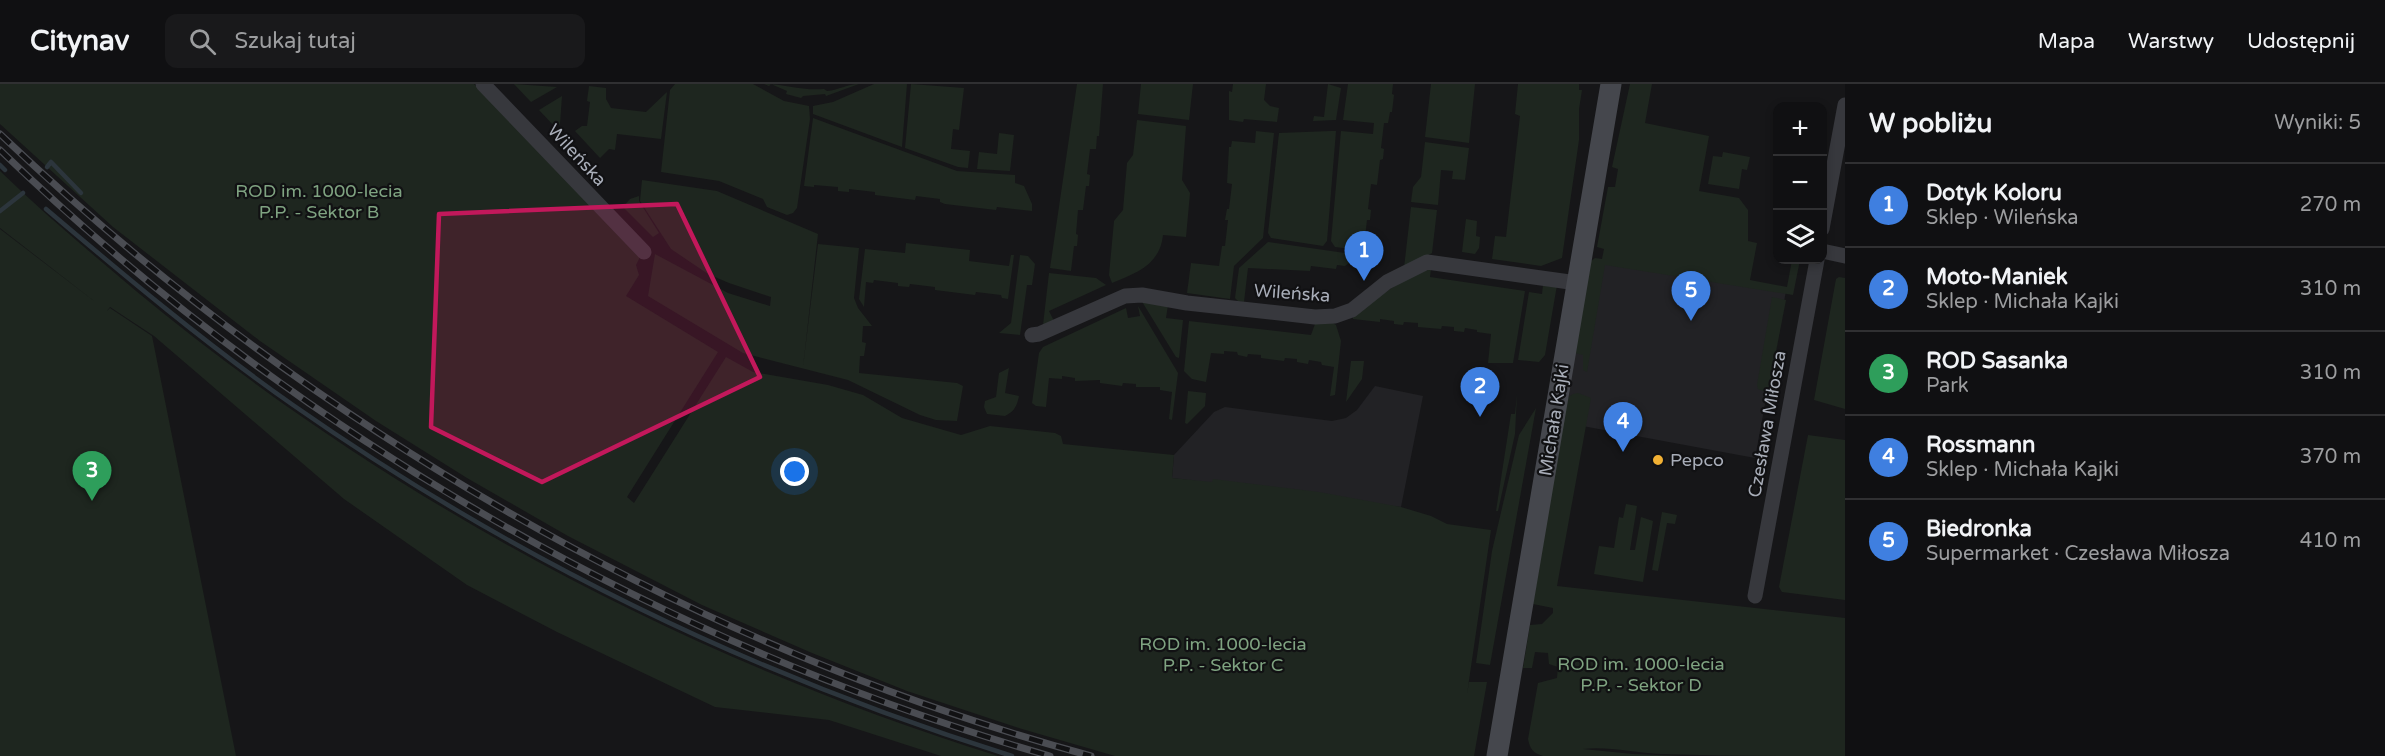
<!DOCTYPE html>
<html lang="pl">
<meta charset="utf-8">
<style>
body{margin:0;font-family:"Varela Round",sans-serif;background:#19191b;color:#f1f3f6}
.controls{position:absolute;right:18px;top:18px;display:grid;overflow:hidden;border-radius:12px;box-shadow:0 3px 9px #0003}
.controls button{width:54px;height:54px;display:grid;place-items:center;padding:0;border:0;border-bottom:2px solid #303032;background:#101012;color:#f1f3f6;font:30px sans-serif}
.you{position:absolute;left:795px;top:388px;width:21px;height:21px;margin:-15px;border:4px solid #fff;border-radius:50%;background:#1a73e8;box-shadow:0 0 0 9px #1a73e833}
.badge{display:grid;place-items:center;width:39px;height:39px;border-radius:50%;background:#f2b134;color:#fff;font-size:20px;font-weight:700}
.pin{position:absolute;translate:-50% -50px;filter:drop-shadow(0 2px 3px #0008)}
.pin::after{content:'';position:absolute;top:32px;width:21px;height:18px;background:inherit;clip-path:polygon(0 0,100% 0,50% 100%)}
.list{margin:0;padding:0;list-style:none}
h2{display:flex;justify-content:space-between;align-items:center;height:78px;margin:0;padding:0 24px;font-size:26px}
h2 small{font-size:20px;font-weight:400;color:#9c9d9f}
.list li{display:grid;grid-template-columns:39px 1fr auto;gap:18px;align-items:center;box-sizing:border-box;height:84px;padding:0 24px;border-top:2px solid #303032}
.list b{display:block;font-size:22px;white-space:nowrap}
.list p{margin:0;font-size:20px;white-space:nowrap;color:#9c9d9f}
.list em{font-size:20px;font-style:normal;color:#9c9d9f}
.icon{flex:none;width:33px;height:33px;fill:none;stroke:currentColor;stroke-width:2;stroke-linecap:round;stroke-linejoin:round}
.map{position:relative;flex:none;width:1845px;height:672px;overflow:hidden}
header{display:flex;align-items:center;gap:36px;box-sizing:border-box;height:84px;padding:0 30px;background:#101012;border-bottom:2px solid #303032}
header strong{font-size:28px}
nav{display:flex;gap:33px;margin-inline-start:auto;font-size:21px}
.search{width:420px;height:54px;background:#19191b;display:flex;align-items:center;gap:15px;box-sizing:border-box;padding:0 21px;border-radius:12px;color:#9c9d9f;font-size:22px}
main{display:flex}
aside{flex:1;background:#101012}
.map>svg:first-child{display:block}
</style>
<header>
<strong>Citynav</strong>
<div class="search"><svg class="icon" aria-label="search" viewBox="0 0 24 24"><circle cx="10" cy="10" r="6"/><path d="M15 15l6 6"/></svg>Szukaj tutaj</div>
<nav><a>Mapa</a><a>Warstwy</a><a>Udostępnij</a></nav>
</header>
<main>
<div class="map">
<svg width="1845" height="672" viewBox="0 0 1845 672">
<rect width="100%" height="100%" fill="#161618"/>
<!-- built -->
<g fill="#222225">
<path d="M1589,177l197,30 -31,167 -194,-36z"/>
<path d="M1375,302l48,10 -22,111 -229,-29 2,-23 40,-43 11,-5 107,14 14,-3 11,-8z"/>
</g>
<!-- green -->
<g fill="#1e261f">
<path d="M0,0h474l166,173 -4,8 3,10 -13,21 92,56 -91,145 7,6 92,-146 27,15 75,13 35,10 39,23 59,17 29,-9 65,7 6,3 2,8 111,11 -2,23 40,4 1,-3 106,13 82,15 30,9 16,8 44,6 -24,164 2,-12h18l-13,74h-359l-93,-27 -115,-38 -95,-38 -110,-48 -134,-69 -101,-58 -91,-57 -116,-80 -147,-114 -113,-103z"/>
<path d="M514,0l43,3 -26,15z"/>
<path d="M675,0h78l31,17 25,5 1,13 -13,89 -4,5 -6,2 -20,-8 -4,-8 -44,-18 -58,-9 9,-82z"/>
<path d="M764,0c21,0 39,7 60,5l3,2c12,-1 20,-7 32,-7l-33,12 -1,-2 -22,2 -2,2 -15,-4 1,-3 -16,-7 -2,2z"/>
<path d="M874,0h33l-5,63 -89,-33v-8l20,-4z"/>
<path d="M911,0l53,4 -5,42 -6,-1 -2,20 19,2 -2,17 -10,-1 -53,-19z"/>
<path d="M1077,0h26l-4,52h-2l-1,13h-6l-3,25 3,1 -1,11h-3l-3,24h-5l-2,24 2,1 -1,11h-3l-3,25 -21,-3z"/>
<path d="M1141,0h52l-4,36 -51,-6z"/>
<path d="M1233,0h33l-2,16 6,6 9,2 -2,14 -33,-3 -1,3 -14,-2v-29l3,1z"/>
<path d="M1328,0l13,4 -5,32 -23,1 1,-5 10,1z"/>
<path d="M1348,0h45l-1,10 2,1 -2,17h-2l-2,11h-4l-3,25 3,1 -1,10 -3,1 -3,25 -6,-1 -3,25 3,1 -1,10h-3l-3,26h-3l-1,8 -9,-5 -16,-2 -4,-6 10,-110 32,3 1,-11 -31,-3z"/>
<path d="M1431,0h44l-6,59 -44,-6z"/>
<path d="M1518,0h61v6h3l-3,19v31l-17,118 -21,8 -49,-7 3,-23 11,1 14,-121 -5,-2z"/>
<path d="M1630,0h22l-7,39 64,13 -10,55 40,7 9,12v31l9,2 -7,37 37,7 5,-27h8l-7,35 -188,-30 -18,107 -4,-2v-15l-8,-2 16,-92 4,-3 7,1 2,-10 -7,-2 11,-60h7l3,-18 -6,-2z"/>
<path d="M589,2l17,2v11l5,9 35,4 21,-20 -6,47 -44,-5 -2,16 -6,-1 -9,9 -25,-27 7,-5h5l3,-24 -3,-1z"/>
<path d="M562,12l-2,28 -4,4 -17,-18z"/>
<path d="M813,34l144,53 58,4v8l9,3 8,18v7l-35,-4 -1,3 -51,-6 -5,-2v-3l-24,-3 -1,4 -40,-5v-3l-26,-3v3l-11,-1v-4l-24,-2v2l-10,-1z"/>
<path d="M1137,36l49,6 -4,54 8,13 -4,44 -23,-2c-3,30 -27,38 -51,48l-3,-8 5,-54 9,-11 4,-47 6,-8z"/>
<path d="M1256,47l18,2 -11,105 -29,28 -4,33 -43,-6 4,-30 28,3 3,-20h3l3,-26h-3l2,-11h2l3,-25 -5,-1 2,-36h2l1,-6 23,2z"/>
<path d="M1331,47h5l-9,110 -4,5 -52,-8 -3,-5 11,-100z"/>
<path d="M999,49l15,2 -4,36 -33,-2 2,-17 18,2z"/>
<path d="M1425,58l44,6 -4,32 -13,-1 1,-8 -12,-1 -3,35 -27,-3 2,-15 8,-10z"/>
<path d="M1723,68l27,5 -3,13 -5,-1 -3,20 -31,-5 5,-28 9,1z"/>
<path d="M0,87c43,42 90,81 136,120 254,210 549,367 862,465h-57l-112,-36 -114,-13 -158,-75 -90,-47 -123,-86 -190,-163 -44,-29 -3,4 3,-3 42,28 84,420h-236v-527l98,75 -98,-76z"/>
<path d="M642,96l75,11 101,43 -15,133 15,-123 41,4 -5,50 4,10 14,18h-9l-1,16 4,1 -2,13h-4l-1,17 98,10 6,3 -6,35 -21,-1 -16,-5 -72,-35 -105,-27 -95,-57 7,-42 73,39 42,13 1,-9 -42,-14 -21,-9 -37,-25 -31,-48z"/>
<path d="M639,112v5l20,32 -6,4 -30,-30 7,-8z"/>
<path d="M1411,123l26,3 -5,43 -28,15z"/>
<path d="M1466,135l11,2 -1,15 4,1 -1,11 -4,6 -13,-2z"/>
<path d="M1268,158l77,11 8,7 -8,6 -8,-1 -1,4 -25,-3 -1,5 -62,-3 -4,34 -6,-1 -3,-3 4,-30z"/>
<path d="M906,159l64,7 -1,11 40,5 2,-11h3l-6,44 -6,-1 -1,-3 -25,-3 -1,3 -40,-5v-3l-25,-3 -1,3 -11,-1v-3l-24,-3 -1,3 -7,-1 -2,25 -5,-8 6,-50 40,4z"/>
<path d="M1020,171l8,1 7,8 -3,21h-5l-7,50 -21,-2 12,-10z"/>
<path d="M1431,185l-1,8 95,14 -12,72h-25l3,-29 -14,-2v-2l-12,-2 -1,4 -10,-1v-4l-12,-1 -1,3 -23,-2v-4l-14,-1 -1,3 -9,-1v-3l-14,-2v3l-27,-3v-3c25,-18 48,-38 78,-47z"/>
<path d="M1049,189l47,5 10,7 -57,26 5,10 -11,4z"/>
<path d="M1839,193l6,1v131l-31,-9 22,-121z"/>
<path d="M1543,201h14l-12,70 -6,7 -21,-2 11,-68 13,2z"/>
<path d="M1772,213l14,3 -18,93 -10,-4 -1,-4z"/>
<path d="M1141,216l27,5 -2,13 17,2 -4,38 -3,-1z"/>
<path d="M1138,222l40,67 -6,47 -3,-1 3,-27 -12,-2v-3h-24v-3l-13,-1 -1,3 -22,-3v-3l-25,1v-3l-13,-2v3l-13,-1 -3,29 -10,-1 -4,-3 7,-50 4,-6 83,-39 2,10 12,-2z"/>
<path d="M1189,237l122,14 4,-11 18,-1 3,2 5,16 -6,54 -5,1 4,-29 -12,-2 -1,-3 -12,-2 -1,4 -11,-2v-3l-12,-1 -1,3 -23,-3v-3l-13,-1 -1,3 -9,-2 -1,-3 -13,-1v3l-13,-1 -5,29 -14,-3 -8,-8z"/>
<path d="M1351,277h13l-2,18 -16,23z"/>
<path d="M1009,284l-4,25 14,3c-2,10 -5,16 -14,20l-18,-2 -3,-7 1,-6 11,-4 3,-24z"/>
<path d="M1188,307l18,2 -1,13 -18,18 -2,-1z"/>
<path d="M1578,309l13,5 -34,188 288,32v138c-62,0 -123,0 -184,-2 -26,-1 -54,-8 -78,-5l50,5 49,2h-139c-10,-3 -13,-7 -15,-17l10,-56 19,-5 1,-11 -9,-3 -1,-11 -13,-1 -3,16h-9l7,-43 12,-1 11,-11v-5l-20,-4 34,-206 6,-4z"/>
<path d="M1517,310l-2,40 -17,77h-2l15,-97h4z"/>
<path d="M1536,324l-46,257 -14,-2 16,-112 27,-116z"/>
<path d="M1808,351l37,5v160l-63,-8 -3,-5z"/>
<path d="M1626,420l11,2 -7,44h5l6,-33 12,4 -10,61 -49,-8 5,-28 15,2 5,-31 4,1z"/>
<path d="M1662,428l15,3 -2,9 -8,-1 -9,48 -6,-1z"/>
</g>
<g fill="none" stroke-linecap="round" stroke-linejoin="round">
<!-- stream -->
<g stroke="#2c353c" stroke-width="4.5">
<path d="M0,81l5,5"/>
<path d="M47,83l4,-5 30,31"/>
<path d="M46,125c80,68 160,135 247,196 219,153 463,271 719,351"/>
<path d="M0,127l23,-18"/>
</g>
<!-- street -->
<g stroke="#37383d" stroke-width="15">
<path d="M483,0l161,168"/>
<path d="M1822,145l23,-124"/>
<path d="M1822,167l23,5"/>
<path d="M1032,251l7,-1 86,-38 17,-1 45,8 128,14 20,-1 17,-6 35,-28 40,-20 150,21"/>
<path d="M1755,512l62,-336"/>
</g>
<!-- secondary -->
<path stroke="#45474d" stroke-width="21" d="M1497,672l114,-672"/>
<!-- rail casing -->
<g stroke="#4a4c52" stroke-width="7">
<g id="rail">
<path d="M0,50c303,288 687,512 1091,622"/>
<path d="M0,66c293,282 659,494 1050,606"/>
</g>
</g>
<!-- rail -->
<use href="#rail" stroke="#111113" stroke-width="4.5" stroke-dasharray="14" stroke-linecap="butt"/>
</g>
<!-- marked area -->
<path fill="#c2185b" fill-opacity="0.2" stroke="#c2185b" stroke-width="4.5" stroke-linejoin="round" d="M677,120l83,173 -218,105 -111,-55 8,-213z"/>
<!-- markers -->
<circle fill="#f2b134" stroke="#111113" stroke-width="2" cx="1658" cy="376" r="6"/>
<g text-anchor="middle" stroke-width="4.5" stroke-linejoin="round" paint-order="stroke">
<!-- street labels -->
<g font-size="18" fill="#a8adb8" stroke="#111113">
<text transform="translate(577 71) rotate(47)" y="6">Wileńska</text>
<text transform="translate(1292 209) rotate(4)" y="6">Wileńska</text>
<text transform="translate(1554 336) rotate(-81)" y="6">Michała Kajki</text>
<text transform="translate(1767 340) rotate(-80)" y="6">Czesława Miłosza</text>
</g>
<!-- park labels -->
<g font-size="18" fill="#7fa381" stroke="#111113">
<text x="319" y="113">ROD im. 1000-lecia<tspan x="319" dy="21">P.P. - Sektor B</tspan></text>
<text x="1223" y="566">ROD im. 1000-lecia<tspan x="1223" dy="21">P.P. - Sektor C</tspan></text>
<text x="1641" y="586">ROD im. 1000-lecia<tspan x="1641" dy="21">P.P. - Sektor D</tspan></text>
</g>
<!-- poi labels -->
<g font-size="18" fill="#a8adb8" stroke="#111113" text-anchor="start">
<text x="1670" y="382">Pepco</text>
</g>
</g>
</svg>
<div class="controls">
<button>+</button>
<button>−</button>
<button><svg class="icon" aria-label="layers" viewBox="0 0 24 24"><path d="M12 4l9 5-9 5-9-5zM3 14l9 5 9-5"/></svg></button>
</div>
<div class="you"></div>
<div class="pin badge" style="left:1364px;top:197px;background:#3f7fe0">1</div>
<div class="pin badge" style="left:1480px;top:333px;background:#3f7fe0">2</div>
<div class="pin badge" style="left:92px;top:417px;background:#2e9e5b">3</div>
<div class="pin badge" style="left:1623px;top:368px;background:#3f7fe0">4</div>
<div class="pin badge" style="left:1691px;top:237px;background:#3f7fe0">5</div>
</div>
<aside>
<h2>W pobliżu<small>Wyniki: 5</small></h2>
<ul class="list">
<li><span class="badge" style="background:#3f7fe0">1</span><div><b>Dotyk Koloru</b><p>Sklep · Wileńska</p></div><em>270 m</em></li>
<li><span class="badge" style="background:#3f7fe0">2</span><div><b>Moto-Maniek</b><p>Sklep · Michała Kajki</p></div><em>310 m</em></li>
<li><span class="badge" style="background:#2e9e5b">3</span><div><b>ROD Sasanka</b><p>Park</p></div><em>310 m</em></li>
<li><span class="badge" style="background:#3f7fe0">4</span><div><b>Rossmann</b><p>Sklep · Michała Kajki</p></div><em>370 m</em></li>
<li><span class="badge" style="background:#3f7fe0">5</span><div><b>Biedronka</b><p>Supermarket · Czesława Miłosza</p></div><em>410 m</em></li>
</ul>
</aside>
</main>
